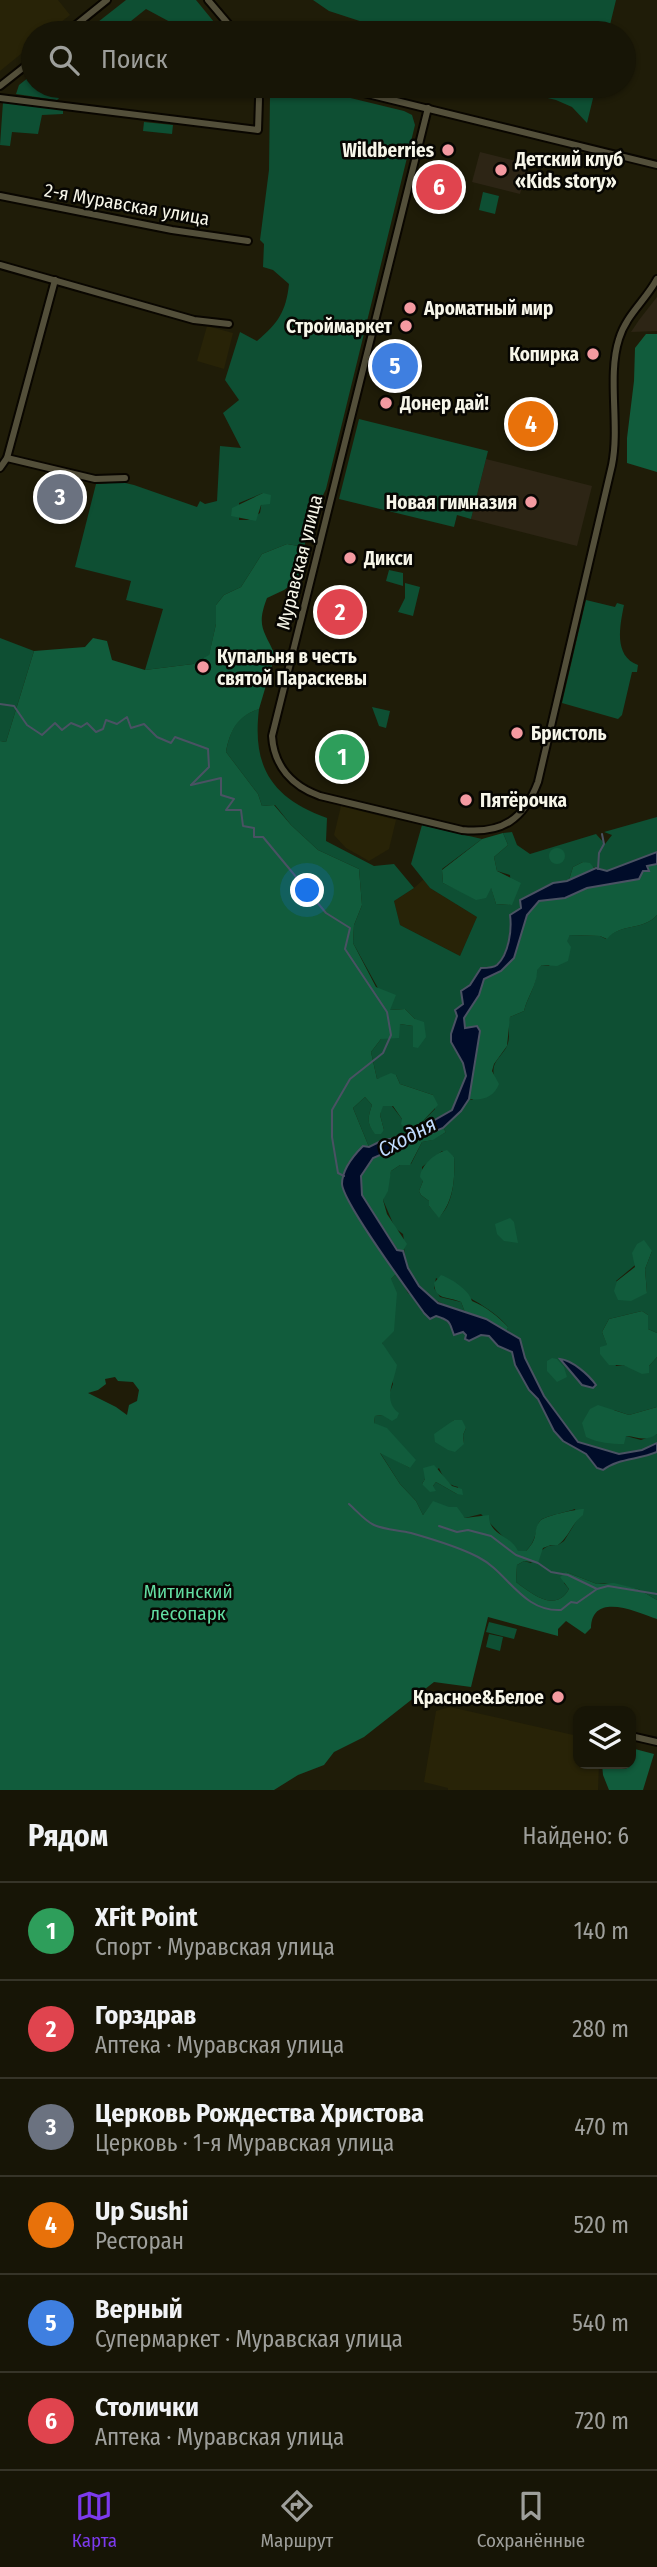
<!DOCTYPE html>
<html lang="ru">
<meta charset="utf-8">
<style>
body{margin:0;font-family:"Fira Sans Condensed",sans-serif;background:#242214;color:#f1f3f6}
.controls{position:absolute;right:21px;bottom:21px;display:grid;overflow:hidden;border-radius:14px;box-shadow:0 2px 5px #0004}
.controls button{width:63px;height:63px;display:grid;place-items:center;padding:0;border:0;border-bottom:2px solid #363428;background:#171506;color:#f1f3f6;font:35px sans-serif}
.you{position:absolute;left:308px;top:891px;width:24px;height:24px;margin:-18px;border:5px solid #fff;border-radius:50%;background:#1a73e8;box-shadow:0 0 0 10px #1a73e833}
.badge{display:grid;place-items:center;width:46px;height:46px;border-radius:50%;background:#7c3aed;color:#fff;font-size:23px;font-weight:700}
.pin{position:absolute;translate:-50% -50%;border:4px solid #fff;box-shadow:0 2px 7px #0006}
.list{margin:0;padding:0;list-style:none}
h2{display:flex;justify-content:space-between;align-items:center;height:91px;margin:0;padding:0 28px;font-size:30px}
h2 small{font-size:23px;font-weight:400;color:#9e9f9b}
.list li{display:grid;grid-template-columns:46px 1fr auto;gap:21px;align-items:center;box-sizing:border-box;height:98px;padding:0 28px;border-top:2px solid #363428}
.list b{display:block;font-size:26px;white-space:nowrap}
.list p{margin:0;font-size:23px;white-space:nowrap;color:#9e9f9b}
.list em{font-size:23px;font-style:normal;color:#9e9f9b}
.icon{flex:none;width:38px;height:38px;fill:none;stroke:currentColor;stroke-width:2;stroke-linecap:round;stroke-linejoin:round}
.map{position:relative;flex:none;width:657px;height:1790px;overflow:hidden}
.search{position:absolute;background:#171506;box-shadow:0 2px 5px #0004;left:21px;right:21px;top:21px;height:77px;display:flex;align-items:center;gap:18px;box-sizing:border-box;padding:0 24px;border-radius:38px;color:#9e9f9b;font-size:26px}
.sheet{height:679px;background:#171506}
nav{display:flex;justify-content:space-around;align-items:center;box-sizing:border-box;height:98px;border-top:2px solid #363428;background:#171506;font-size:19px;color:#9e9f9b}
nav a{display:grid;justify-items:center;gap:4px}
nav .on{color:#7c3aed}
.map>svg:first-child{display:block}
</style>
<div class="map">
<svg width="657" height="1790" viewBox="0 0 657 1790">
<rect width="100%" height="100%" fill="#1f1c08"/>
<!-- built -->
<g fill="#282307">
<path d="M0,0h58l12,15 -23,18h-14v11l-33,27z"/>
<path d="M207,326l26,7 -9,36 -27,-8z"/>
<path d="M341,806l55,14 -7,29 -20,12 -23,-13 -12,-13z"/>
<path d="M424,879l6,9 47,29 -17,39 -60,-31 -6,-24 20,-13z"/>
<path d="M450,1707l128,29v28h21l-1,26h-150v-2l-24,-6 12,-71z"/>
</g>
<!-- education -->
<g fill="#2d2515">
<path d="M480,152l48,12 -8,30 -48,-12z"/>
<path d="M657,297v34l-26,1 8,-12z"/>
<path d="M486,459l106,27 -15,60 -106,-27z"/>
</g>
<!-- green -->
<g fill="#0e4f33" fill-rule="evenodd">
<path d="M126,0h70l27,33h-43l-8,-10 -26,-14 -30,24h-32z"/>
<path d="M313,0h303l-8,33h-230l-3,-7 -46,-15z"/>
<path d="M33,74v12h39l-15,14 -41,-6 3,-9z"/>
<path d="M265,86h36l103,25 8,4 3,10 -89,364 -13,27 -9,31 -17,-3 -25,10 -21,33 -17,8 -8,10v19l-7,32 -16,8 -48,6 18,-61 -37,-9 5,-19 -56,-14 21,-83 25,-2 13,3 63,22 3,-6 5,3 12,-3 3,-55 21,2 -18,-35 16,-13 -14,-20 15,-48 17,9c21,-18 29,-29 32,-57l-16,-14 -10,-3 1,-23 -4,-4 9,-70 1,-75zM263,493l-3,20 -12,7h-9v-17z"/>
<path d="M498,86h98l-9,37 -15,-16 -16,-7z"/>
<path d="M3,102l60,7v5l-21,1 -4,19 -26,-2 -2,14 -10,-1z"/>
<path d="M144,122l29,3 -1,9 -29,-3z"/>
<path d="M483,192l16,4 -4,18 -16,-4z"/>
<path d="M359,419l129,32 -17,68 -14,-4 -3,12 -115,-28z"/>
<path d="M389,570l14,3v13l-17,-5z"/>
<path d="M405,583l15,4 -7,29 -15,-4 7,-14z"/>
<path d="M586,600l29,7 2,-4 7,2c-4,20 -11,51 14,60l-1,7h-5l-10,43 -4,4 -56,-16z"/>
<path d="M0,638l34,13 -28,91 -6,-1z"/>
<path d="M372,707l18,4 -4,17 -7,-2z"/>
<path d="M259,709c-7,57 12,89 68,109l-1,23 48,25 20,-2 20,24 -20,13 6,24 60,31 17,-39 -47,-29 -19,-24 11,-39 60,14 -40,30 1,14 17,8 31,-4 5,17 16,1 -2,-30 -13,-4 -3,-14 14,-12 -5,-12 9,-1 5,13 13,9 66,-20 9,10 7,-9 -8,-3 53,-15v35l-53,20 -21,-10 -10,5 -4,13 -16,3 -33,17 1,8 -11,8c2,12 -3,47 -18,51 -4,1 -8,1 -11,1l-11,17 -9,6 3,10 -13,37 2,9 10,16 3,13 -13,33 -45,26 -27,6 -12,6 -16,-39 12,-11 7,8c-4,12 -6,19 4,29l8,-4 -4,-15 2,-9h10l10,13 3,9 15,-4 15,-15 -2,-14 -33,-11 -4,-9 -19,4 -6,-27 10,-13 19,-15 13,2v21l2,-28 -10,-10 -15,1 -37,-67 1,-18 8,-20 -3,-36 -41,-19 -27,-25 -16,-20 -13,1 -4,-12 -32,-42c4,-22 11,-36 33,-43z"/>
<path d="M657,915v418l-9,-4v-14l-6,-4 -33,8 -7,13 14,34 7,-1 26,8v-7l8,-9v50l-28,8 -15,-5 12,26 15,4 16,-6v9l-15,7 -23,4 -41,-12 -34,-46 -19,-38 -5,-18 -13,-8 1,-5c-16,-20 -49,-34 -72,-49l-2,10 6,9 21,5 4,10c-30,-9 -50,-21 -59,-51 -3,-10 -1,-17 -3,-27l-8,-6 -12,-28 8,-29 9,-6 11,-1 11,-22 10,-2 14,-8 -3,-4 18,-17 8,-12 3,1 23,-22c-6,-15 6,-20 12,-32 4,-9 0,-20 3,-29l14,-6c3,-14 14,-27 12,-41l6,-5 7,1 21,-31 30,1 6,3c14,-16 37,-8 51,-24zM442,1151l12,6c1,20 0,46 -15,60l-10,-11v-5l-8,-6 -2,-4 4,-10 -1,-14zM652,1251l-7,18 2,24 -31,-12z"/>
<path d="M397,1273l11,20 7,5 2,6 13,15 6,-3 14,7 6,12 5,-4 5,4 23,1 9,10 14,6 5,17 12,21 9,9 16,32 9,10 23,13 9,12 10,3c11,-12 36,-10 52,-17v148l-19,-11 -33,-6 -8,1 -31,-12 -2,11 5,6c-14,25 -38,4 -53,-7l1,-17 7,-4 7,2c9,-11 13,-19 27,-18l6,-4 13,-21 -2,-11c-8,3 -29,7 -34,11 -7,7 -2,18 -15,31h-9l-36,-37 -16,4 -6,-6 -26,-10 -10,13 -7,-14 -16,-17 -21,-33 31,17 -36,-45 1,-7 7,-1 10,-8 -4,-10 5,-13 -11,-41 9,-64zM454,1420l12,8 -3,7 1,9 -22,-13zM439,1468c4,9 8,17 19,19l-1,7 -21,-12 -3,4 -11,-2 3,-5z"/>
<path d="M489,1622l28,7 -3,10 -28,-7z"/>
<path d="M489,1634l14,3 -3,14 -14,-4z"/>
</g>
<!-- forest -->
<g fill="#115c3c" fill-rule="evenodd">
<path d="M646,334h11v138l-30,-9v-25l7,-57 1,-33z"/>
<path d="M263,493l8,2 -1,9 -9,1 -5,16 -25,-5 1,-8z"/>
<path d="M287,544l17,3 -4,31 -16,12 -17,8c-11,29 -3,32 8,57l-16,54c-21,7 -29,21 -33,43l32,42 4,12 12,-1 17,20 27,25 41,19 3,36 -8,20 -1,18 23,44 20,8 -6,15 15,-1 10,10 9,3 2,15 -8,11 -5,-1v-21l-13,-2 -1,14 -18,1 -10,13 6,27 14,-6 5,2 4,9 33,11 5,10 -18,19 -15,4 -4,-4 1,-5 -9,-13h-10l-3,9 4,15 -3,4h-6c-9,-11 -7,-17 -3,-29l-7,-8 -12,11 16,39 -5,-1 -16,17 -6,20 1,4 21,39 33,47 -6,6 6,14 -3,38 -12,12 15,22c-3,18 -15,35 2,48l-2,5 -5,3 -10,-6 -7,1 -1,7 13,5 29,32 -6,8 -30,-15 20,31 16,17 7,14 10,-14 16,6h8l8,11 24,-3c-1,20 22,20 29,36h8c14,-14 6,-20 14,-30 4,-5 36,-12 44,-12l-1,6c-11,8 -14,22 -25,30h-7l-8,3 -5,15 -14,-2 -7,4 -1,17c15,11 39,32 53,7l-9,-12 6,-5 31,12 17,-1 24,6 19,11v19c-20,-7 -65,-28 -66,9l-6,6 -19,-13 -8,8v7l-70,-19 -17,70 -37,-5 -70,55 -30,15 -10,13 -26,10 -24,15h-274v-1049l6,1 28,-91 51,-4 8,-9 14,3 5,19 33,10 48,-6 16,-9 7,-31v-19l8,-10 17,-8 21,-33zM115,1377l3,4 15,1 6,8 -2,11 -8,4 -2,10 -11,-8 -28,-14 10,-3 8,-6 -1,-5z"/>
<path d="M503,833l5,12 -14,12 3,14 24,12 -9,22 -16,-1 -5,-16 -5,10 -10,2 -33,-17 -1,-13 40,-31z"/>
<circle cx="557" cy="856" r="8"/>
<path d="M583,862l7,1 5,6 -26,11 4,-13z"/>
<path d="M657,864v51c-14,16 -37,8 -50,24l-7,-3 -30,-1 -3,6 4,6 -3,14 -11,5 -15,-1 -5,5c1,14 -10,27 -13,41l-14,6 -3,29 -13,18 -2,7 7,13c-5,13 -16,17 -30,15l11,-67 -15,-3 -1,-11 15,-23 5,-16 17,-8 13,-13 13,-43 12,-14 24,-3 26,-11 50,-8 4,-8 6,-1 -2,-4z"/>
<path d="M443,1128l3,4 -13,8 -11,2 -12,23h-10l-9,6 -3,20 -5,9 4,14 20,30 -4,7 -5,-1 -36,-55 -1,-18 12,-19z"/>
<path d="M447,1150l7,7c1,22 0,43 -15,61l-10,-12v-5l-8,-6 -2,-4 4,-10 -3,-4c1,-12 15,-24 27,-27z"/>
<path d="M510,1218l4,4 4,21 -14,-2 -7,-7 -2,-10z"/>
<path d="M644,1240l8,11 -7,18 2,24 -16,8 -13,-1 -4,-9 3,-10 18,-14 -3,-14 5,-9z"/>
<path d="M441,1275c11,4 28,15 31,26 13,5 27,16 36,26l-1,5 -21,-13 -21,-7 -4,-10c-13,-6 -26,-1 -27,-19z"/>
<path d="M642,1311l6,4v14l9,4v24l-8,9v7l-7,1 -19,-9h-14l-9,-11v-7l7,-2 -5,-13 7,-13z"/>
<path d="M552,1358l5,1 7,8 3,10 -10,5 -10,-11v-10z"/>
<path d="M598,1405l31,10 28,-8v27c-12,8 -18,3 -31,2l-2,8c-14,0 -25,-1 -38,-7l-4,-14 8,-14z"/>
<path d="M454,1420h8l4,8 -3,7 1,9 -9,8 -7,-2 -13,-8 -1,-8z"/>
<path d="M434,1465l18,21 10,3 1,6 -6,-1 -21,-12 -3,4 3,5 -6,1 -8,-8 3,-5 -2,-11z"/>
<path d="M631,1748l23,6 -11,36h-34l-6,-15 -1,-11h29z"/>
</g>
<!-- water -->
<g fill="#000c29" stroke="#4a5263" stroke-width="2">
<path d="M657,852v12l-10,2 2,5h-6l-4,8 -52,9 -22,10 -26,3 -12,14 -13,43 -13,13 -17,8 -5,16 -15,23 1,10 12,-2 3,5 -11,68 -8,12 -18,17 -70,30 -12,18 1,19 35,55 6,1 5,17 11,18 19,17 48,16 34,20 5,19 19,38 34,46 41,12 23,-4 15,-7v9c-18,8 -39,6 -54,18l-6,-2 -11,-14 -23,-13 -9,-10 -16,-32 -9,-9 -14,-25 -3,-13 -14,-6 -9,-10 -8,-1 -12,6 -4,-2 1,-4 -3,-3 -9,3c-5,-12 -2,-14 -18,-19l-6,3 -6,-6c-14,-20 -81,-110 -82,-129 0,-15 11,-28 21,-38l6,1 12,-6 27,-6 44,-25 14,-34 -3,-13 -12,-21v-8l6,-18 -2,-6 8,-6 -2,-13 9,-6 11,-17c5,0 12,0 16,-3 12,-11 15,-36 13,-50l11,-7 -1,-8 33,-17 14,-2 29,-13 11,3z"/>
<path d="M560,1359c12,1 29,16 36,26l-3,3 -11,-3z"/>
</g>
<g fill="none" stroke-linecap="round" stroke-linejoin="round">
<!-- stream -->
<g stroke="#4a5263" stroke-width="2">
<path d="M0,704l14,2 13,19 15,10 13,-12 7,7 9,-7 10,4 6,-4 9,9 7,-3 3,-9 11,4 10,-7 4,11 13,-4 13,13 14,6 4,-6 33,12 1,18 -18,18"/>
<path d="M191,785l30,-7v17l13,4 -8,11h15l2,16 11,2v9h9l63,76 24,15 -5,21 42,63 4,23 -8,18 -33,26 -18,31v27l6,36 6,3"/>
<path d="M598,869l1,-16 5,-9 -2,-10"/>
<path d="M349,1504c8,7 16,17 25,21 11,5 25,5 37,8 21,6 48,14 67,24 30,15 44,55 83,53l10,-8 6,1 20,-14"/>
<path d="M439,1526l18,6 11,-2 23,6 25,19 22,8 13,9 17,3 29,14 11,-3 49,8"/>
</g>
<!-- street casing -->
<g stroke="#090600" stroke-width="10">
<g id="street">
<path d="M208,0l28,33"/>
<path d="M66,33l41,-33"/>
<path d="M0,86l33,-26"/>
<path d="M335,86l322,79"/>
<path d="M0,98l258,32 1,-31"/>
<path d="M428,108l-156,628c2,30 20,50 48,60l142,34c41,4 62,-11 76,-48l74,-317c8,-40 -5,-89 7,-126 7,-24 27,-39 38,-60"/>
<path d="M0,196l172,34 76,11"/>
<path d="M0,265l194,55 35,4"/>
<path d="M7,458l88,21 30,-1"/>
<path d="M0,468l7,-10 48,-178"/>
<path d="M631,1736l26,6"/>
</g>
</g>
<!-- street -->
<use href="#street" stroke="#534f3a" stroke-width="6"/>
</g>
<!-- markers -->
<g fill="#f49aa1" stroke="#070602" stroke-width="2.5">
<circle cx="448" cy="150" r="7"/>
<circle cx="501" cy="170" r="7"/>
<circle cx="410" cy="308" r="7"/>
<circle cx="406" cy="326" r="7"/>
<circle cx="593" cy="354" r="7"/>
<circle cx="386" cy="403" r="7"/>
<circle cx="531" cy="502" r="7"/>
<circle cx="350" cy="558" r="7"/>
<circle cx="203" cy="667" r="7"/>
<circle cx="517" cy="733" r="7"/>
<circle cx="466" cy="800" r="7"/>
<circle cx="558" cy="1697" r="7"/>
</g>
<g text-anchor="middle" stroke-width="5" stroke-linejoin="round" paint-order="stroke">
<!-- poi labels -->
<g font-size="19" font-weight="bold" fill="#f7f6e9" stroke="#070602" text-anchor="start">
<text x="434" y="157" text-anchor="end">Wildberries</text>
<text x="515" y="166">Детский клуб<tspan x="515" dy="22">«Kids story»</tspan></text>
<text x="424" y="315">Ароматный мир</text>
<text x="392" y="333" text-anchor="end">Строймаркет</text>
<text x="579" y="361" text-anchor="end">Копирка</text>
<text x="400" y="410">Донер дай!</text>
<text x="517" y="509" text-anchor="end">Новая гимназия</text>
<text x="364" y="565">Дикси</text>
<text x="217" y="663">Купальня в честь<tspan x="217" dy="22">святой Параскевы</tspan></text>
<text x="531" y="740">Бристоль</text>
<text x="480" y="807">Пятёрочка</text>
<text x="544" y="1704" text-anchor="end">Красное&amp;Белое</text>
</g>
<!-- street labels -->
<g font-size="19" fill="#f7f6e9" stroke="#070602">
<text transform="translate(127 204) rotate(10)" y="7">2-я Муравская улица</text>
<text transform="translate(299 562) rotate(-76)" y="7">Муравская улица</text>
</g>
<!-- park labels -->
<g font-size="19" fill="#62dda1" stroke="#070602">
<text x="188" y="1598">Митинский<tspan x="188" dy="22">лесопарк</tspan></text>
</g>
<!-- water labels -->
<g font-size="21" font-style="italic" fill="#c0dbfe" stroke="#070602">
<text transform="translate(407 1137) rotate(-28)" y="7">Сходня</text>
</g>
</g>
</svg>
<div class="controls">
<button><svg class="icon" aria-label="layers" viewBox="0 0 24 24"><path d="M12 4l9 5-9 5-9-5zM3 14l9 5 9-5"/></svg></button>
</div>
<div class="you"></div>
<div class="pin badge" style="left:342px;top:757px;background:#2e9e5b">1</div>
<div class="pin badge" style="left:340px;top:612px;background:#e0444e">2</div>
<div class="pin badge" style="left:60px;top:497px;background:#6b7280">3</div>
<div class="pin badge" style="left:531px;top:424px;background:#e8710a">4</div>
<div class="pin badge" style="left:395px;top:366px;background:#3f7fe0">5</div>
<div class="pin badge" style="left:439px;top:187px;background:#e0444e">6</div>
<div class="search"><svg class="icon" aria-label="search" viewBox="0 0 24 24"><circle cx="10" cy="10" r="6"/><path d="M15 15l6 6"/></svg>Поиск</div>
</div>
<section class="sheet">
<h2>Рядом<small>Найдено: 6</small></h2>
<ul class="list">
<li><span class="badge" style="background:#2e9e5b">1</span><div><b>XFit Point</b><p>Спорт · Муравская улица</p></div><em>140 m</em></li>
<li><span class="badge" style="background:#e0444e">2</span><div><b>Горздрав</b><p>Аптека · Муравская улица</p></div><em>280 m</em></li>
<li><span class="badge" style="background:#6b7280">3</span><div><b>Церковь Рождества Христова</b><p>Церковь · 1-я Муравская улица</p></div><em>470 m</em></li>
<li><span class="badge" style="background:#e8710a">4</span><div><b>Up Sushi</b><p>Ресторан</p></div><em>520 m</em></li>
<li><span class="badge" style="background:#3f7fe0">5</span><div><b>Верный</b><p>Супермаркет · Муравская улица</p></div><em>540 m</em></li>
<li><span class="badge" style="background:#e0444e">6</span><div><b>Столички</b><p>Аптека · Муравская улица</p></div><em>720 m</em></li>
</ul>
</section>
<nav>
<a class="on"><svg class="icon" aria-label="map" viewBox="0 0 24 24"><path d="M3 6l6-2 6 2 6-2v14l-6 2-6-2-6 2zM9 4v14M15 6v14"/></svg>Карта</a>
<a><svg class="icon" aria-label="directions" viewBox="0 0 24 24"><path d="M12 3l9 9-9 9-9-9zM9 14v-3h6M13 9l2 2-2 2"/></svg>Маршрут</a>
<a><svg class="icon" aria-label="saved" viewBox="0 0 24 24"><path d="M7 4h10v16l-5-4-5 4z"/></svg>Сохранённые</a>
</nav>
